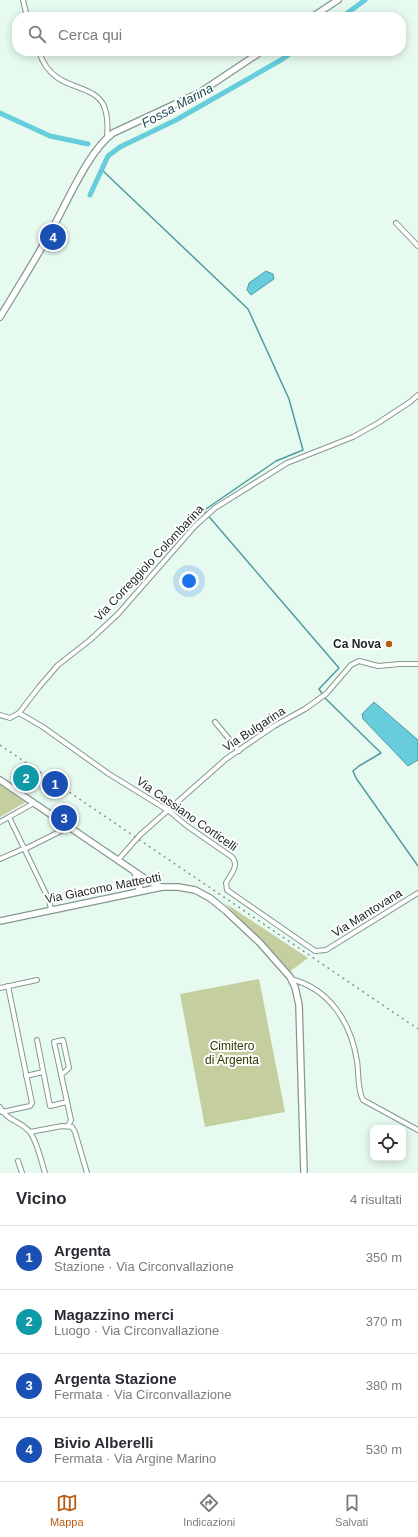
<!DOCTYPE html>
<html lang="it">
<meta charset="utf-8">
<style>
body{margin:0;font-family:Helvetica,sans-serif;background:#f2f2f3;color:#2b2b33}
.controls{position:absolute;right:12px;bottom:12px;display:grid;overflow:hidden;border-radius:8px;box-shadow:0 2px 10px #0003}
.controls button{width:36px;height:36px;display:grid;place-items:center;padding:0;border:0;border-bottom:1px solid #e1e1e2;background:#fff;color:#2b2b33;font:20px sans-serif}
.you{position:absolute;left:189px;top:581px;width:14px;height:14px;margin:-10px;border:3px solid #fff;border-radius:50%;background:#1a73e8;box-shadow:0 0 0 6px #1a73e833}
.badge{display:grid;place-items:center;width:26px;height:26px;border-radius:50%;background:#ba5b12;color:#fff;font-size:13px;font-weight:700}
.pin{position:absolute;translate:-50% -50%;border:2px solid #fff;box-shadow:0 1px 4px #0006}
.list{margin:0;padding:0;list-style:none}
h2{display:flex;justify-content:space-between;align-items:center;height:52px;margin:0;padding:0 16px;font-size:17px}
h2 small{font-size:13px;font-weight:400;color:#7c7c81}
.list li{display:grid;grid-template-columns:26px 1fr auto;gap:12px;align-items:center;box-sizing:border-box;height:64px;padding:0 16px;border-top:1px solid #e1e1e2}
.list b{display:block;font-size:15px;white-space:nowrap}
.list p{margin:0;font-size:13px;white-space:nowrap;color:#7c7c81}
.list em{font-size:13px;font-style:normal;color:#7c7c81}
.icon{flex:none;width:22px;height:22px;fill:none;stroke:currentColor;stroke-width:2;stroke-linecap:round;stroke-linejoin:round}
.map{position:relative;flex:none;width:418px;height:1173px;overflow:hidden}
.search{position:absolute;background:#fff;box-shadow:0 2px 10px #0003;left:12px;right:12px;top:12px;height:44px;display:flex;align-items:center;gap:10px;box-sizing:border-box;padding:0 14px;border-radius:16px;color:#7c7c81;font-size:15px}
.sheet{height:308px;background:#fff}
nav{display:flex;justify-content:space-around;align-items:center;box-sizing:border-box;height:56px;border-top:1px solid #e1e1e2;background:#fff;font-size:11px;color:#7c7c81}
nav a{display:grid;justify-items:center;gap:2px}
nav .on{color:#ba5b12}
.map>svg:first-child{display:block}
</style>
<div class="map">
<svg width="418" height="1173" viewBox="0 0 418 1173">
<rect width="100%" height="100%" fill="#e6faef"/>
<!-- green -->
<g fill="#c4ce9e">
<path d="M0,784l26,18 -26,15z"/>
<path d="M225,903l83,55 -19,14z"/>
<path d="M259,979l26,133 -80,15 -25,-133z"/>
</g>
<!-- water -->
<g fill="#67ccdb" stroke="#529ba4">
<path d="M266,271l7,3 1,5 -23,16 -4,-5 2,-7z"/>
<path d="M374,702l44,38v20l-10,6 -45,-47 -1,-5z"/>
</g>
<g fill="none" stroke-linecap="round" stroke-linejoin="round">
<!-- stream -->
<path stroke="#529ba4" stroke-width="1.5" d="M102,170l146,139 41,90 14,51 -27,11 -70,48 -1,3 134,156 -20,21 6,9 56,55 -22,13 -6,5 3,7 62,88"/>
<!-- canal -->
<g stroke="#67ccdb" stroke-width="5">
<path d="M342,17l23,-17"/>
<path d="M0,113l50,23 38,8"/>
<path d="M90,195l18,-39 12,-9 56,-27 105,-60 13,-9"/>
</g>
<!-- street casing -->
<g stroke="#85988e" stroke-width="6">
<g id="street">
<path d="M23,0l4,17"/>
<path d="M39,51c3,11 10,21 19,27 14,10 39,11 46,28 4,10 4,21 3,31"/>
<path d="M396,223l22,23"/>
<path d="M19,713l24,14 66,47 60,37 18,15 45,31c8,9 -2,18 -6,26l1,7 88,61 11,-1 92,-57"/>
<path d="M0,715l10,3 9,-5 20,-26 19,-22 32,-25 28,-26 77,-88 20,-18 72,-45 66,-26 25,-14 32,-21 8,-7"/>
<path d="M215,722l24,29"/>
<path d="M9,817l40,83 2,9"/>
<path d="M0,822l34,-19"/>
<path d="M25,849l44,-22"/>
<path d="M0,859l25,-11"/>
<path d="M118,860l22,-25 86,-76 48,-33 31,-17 21,-15 25,-29 8,-4 19,5 22,-2h18"/>
<path d="M291,979c39,10 60,44 66,82 2,12 0,28 6,39l55,30"/>
<path d="M0,988l37,-8"/>
<path d="M37,1040l13,66 17,-4"/>
<path d="M61,1075l8,-7 -6,-28 -9,2 17,78 -3,6"/>
<path d="M26,1076l17,-4"/>
<path d="M0,1107c6,13 20,14 29,24 8,9 12,30 16,42"/>
<path d="M2,1112l28,-6 2,-3 -24,-117"/>
<path d="M30,1132l32,-6 10,1 3,5 12,41"/>
<path d="M18,1161l4,12"/>
</g>
</g>
<!-- secondary casing -->
<g stroke="#85988e" stroke-width="8">
<g id="secondary">
<path d="M312,17l26,-17"/>
<path d="M0,317c17,-28 34,-55 50,-84 16,-28 38,-82 63,-100l86,-40 63,-42"/>
<path d="M0,780l150,102 11,5"/>
<path d="M135,873l5,12 -2,6"/>
<path d="M0,921l162,-34h16l17,3 15,8 16,13 34,32 30,34 5,10 4,18 5,168"/>
</g>
</g>
<!-- street -->
<use href="#street" stroke="#fff" stroke-width="4"/>
<!-- secondary -->
<use href="#secondary" stroke="#fff" stroke-width="5.5"/>
<!-- rail -->
<path stroke="#86948d" stroke-width="1.5" stroke-dasharray="2 4" stroke-linecap="butt" d="M0,745l418,284"/>
</g>
<!-- markers -->
<circle fill="#ba5b12" stroke="#fff" stroke-width="1.5" cx="389" cy="644" r="4"/>
<g text-anchor="middle" stroke-width="4" stroke-linejoin="round" paint-order="stroke">
<!-- street labels -->
<g font-size="12" fill="#212825" stroke="#fff">
<text transform="translate(149 563) rotate(-47)" y="4">Via Correggiolo Colombarina</text>
<text transform="translate(254 729) rotate(-33)" y="4">Via Bulgarina</text>
<text transform="translate(187 814) rotate(35)" y="4">Via Cassiano Corticelli</text>
<text transform="translate(103 888) rotate(-11)" y="4">Via Giacomo Matteotti</text>
<text transform="translate(367 913) rotate(-32)" y="4">Via Mantovana</text>
</g>
<!-- poi labels -->
<g font-size="12" font-weight="bold" fill="#212825" stroke="#fff" text-anchor="end">
<text x="381" y="648">Ca Nova</text>
</g>
<!-- park labels -->
<g font-size="12" fill="#323a01" stroke="#fff">
<text x="232" y="1050">Cimitero<tspan x="232" dy="14">di Argenta</tspan></text>
</g>
<!-- water labels -->
<g font-size="13" font-style="italic" fill="#1e4b52" stroke="#fff">
<text transform="translate(177 105) rotate(-28)" y="5">Fossa Marina</text>
</g>
</g>
</svg>
<div class="controls">
<button><svg class="icon" aria-label="locate" viewBox="0 0 24 24"><circle cx="12" cy="12" r="6"/><path d="M12 2v4M12 18v4M2 12h4M18 12h4"/></svg></button>
</div>
<div class="you"></div>
<div class="pin badge" style="left:55px;top:784px;background:#1a4fb4">1</div>
<div class="pin badge" style="left:26px;top:778px;background:#0f9aa8">2</div>
<div class="pin badge" style="left:64px;top:818px;background:#1a4fb4">3</div>
<div class="pin badge" style="left:53px;top:237px;background:#1a4fb4">4</div>
<div class="search"><svg class="icon" aria-label="search" viewBox="0 0 24 24"><circle cx="10" cy="10" r="6"/><path d="M15 15l6 6"/></svg>Cerca qui</div>
</div>
<section class="sheet">
<h2>Vicino<small>4 risultati</small></h2>
<ul class="list">
<li><span class="badge" style="background:#1a4fb4">1</span><div><b>Argenta</b><p>Stazione · Via Circonvallazione</p></div><em>350 m</em></li>
<li><span class="badge" style="background:#0f9aa8">2</span><div><b>Magazzino merci</b><p>Luogo · Via Circonvallazione</p></div><em>370 m</em></li>
<li><span class="badge" style="background:#1a4fb4">3</span><div><b>Argenta Stazione</b><p>Fermata · Via Circonvallazione</p></div><em>380 m</em></li>
<li><span class="badge" style="background:#1a4fb4">4</span><div><b>Bivio Alberelli</b><p>Fermata · Via Argine Marino</p></div><em>530 m</em></li>
</ul>
</section>
<nav>
<a class="on"><svg class="icon" aria-label="map" viewBox="0 0 24 24"><path d="M3 6l6-2 6 2 6-2v14l-6 2-6-2-6 2zM9 4v14M15 6v14"/></svg>Mappa</a>
<a><svg class="icon" aria-label="directions" viewBox="0 0 24 24"><path d="M12 3l9 9-9 9-9-9zM9 14v-3h6M13 9l2 2-2 2"/></svg>Indicazioni</a>
<a><svg class="icon" aria-label="saved" viewBox="0 0 24 24"><path d="M7 4h10v16l-5-4-5 4z"/></svg>Salvati</a>
</nav>
